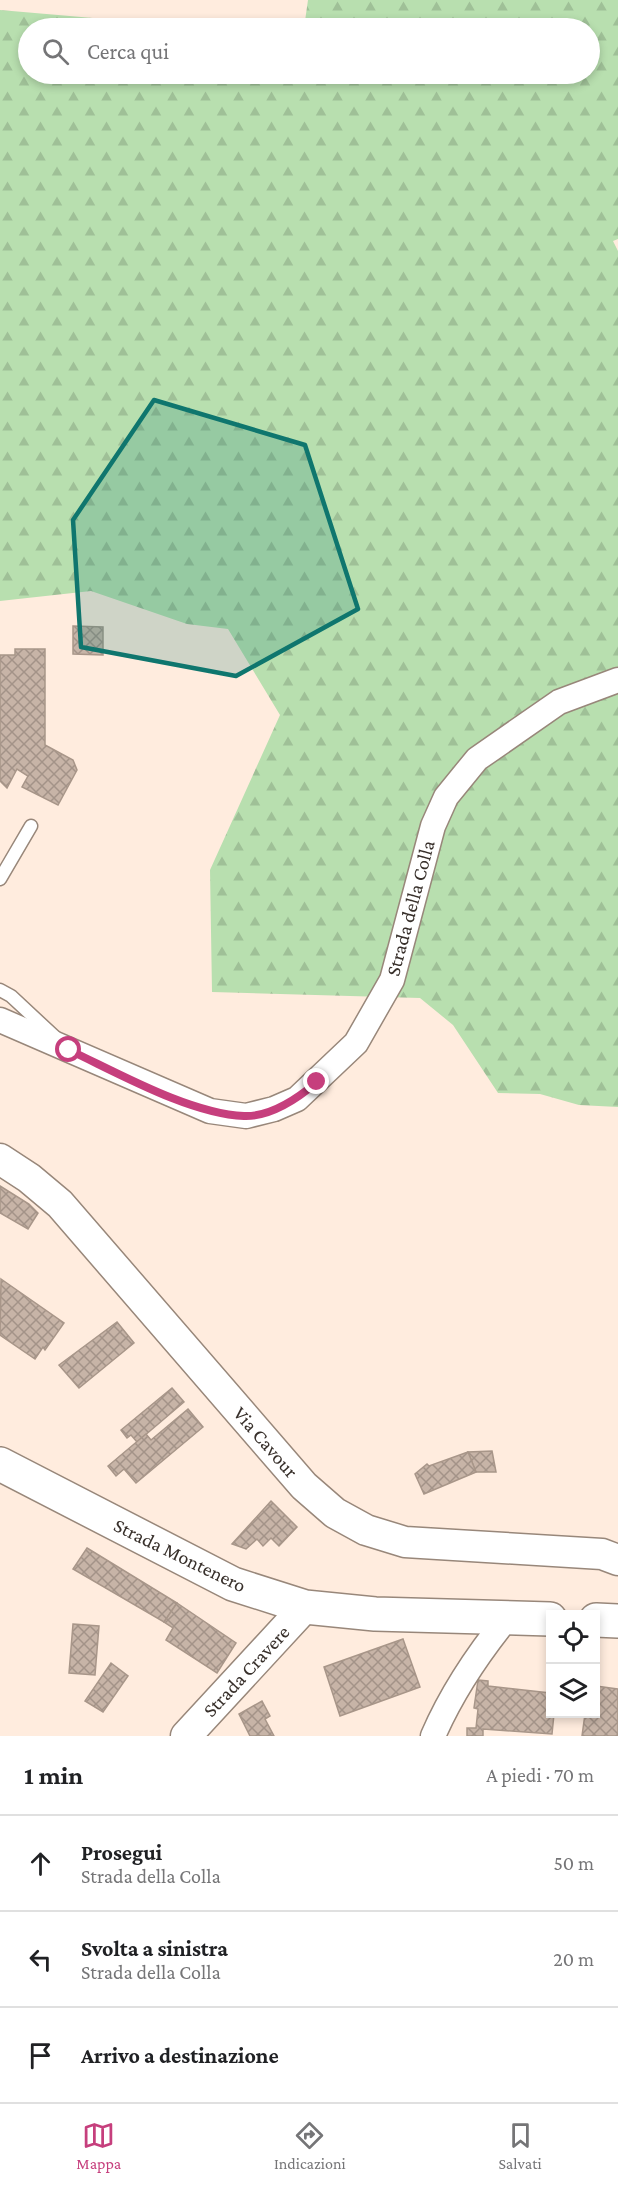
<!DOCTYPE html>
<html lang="it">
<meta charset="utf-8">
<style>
body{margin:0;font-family:"Crimson Pro",serif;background:#f2f2f2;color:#202124}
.controls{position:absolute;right:18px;bottom:18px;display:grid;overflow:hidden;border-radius:0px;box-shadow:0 3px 9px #0003}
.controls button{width:54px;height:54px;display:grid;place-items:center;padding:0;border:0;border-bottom:2px solid #e0e0e0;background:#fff;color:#202124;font:30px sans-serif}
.stop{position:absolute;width:18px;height:18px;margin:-14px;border:4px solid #c63f7d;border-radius:50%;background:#fff}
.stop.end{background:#c63f7d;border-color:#fff;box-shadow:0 2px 6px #0008}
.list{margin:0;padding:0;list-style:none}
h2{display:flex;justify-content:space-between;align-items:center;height:78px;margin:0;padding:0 24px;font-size:26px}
h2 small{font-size:20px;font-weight:400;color:#757577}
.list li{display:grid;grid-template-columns:39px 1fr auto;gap:18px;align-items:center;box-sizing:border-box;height:96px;padding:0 24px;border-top:2px solid #e0e0e0}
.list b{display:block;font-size:22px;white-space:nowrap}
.list p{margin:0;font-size:20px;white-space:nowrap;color:#757577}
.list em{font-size:20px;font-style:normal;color:#757577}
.icon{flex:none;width:33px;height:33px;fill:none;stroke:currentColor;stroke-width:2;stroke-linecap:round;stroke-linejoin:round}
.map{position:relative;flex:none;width:618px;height:1736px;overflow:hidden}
.search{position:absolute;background:#fff;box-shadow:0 3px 9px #0003;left:18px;right:18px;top:18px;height:66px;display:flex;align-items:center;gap:15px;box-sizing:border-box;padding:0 21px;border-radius:33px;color:#757577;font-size:22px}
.sheet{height:366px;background:#fff}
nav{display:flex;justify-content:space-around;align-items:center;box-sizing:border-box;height:84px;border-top:2px solid #e0e0e0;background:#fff;font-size:16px;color:#757577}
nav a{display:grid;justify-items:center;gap:3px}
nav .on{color:#c63f7d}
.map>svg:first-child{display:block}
</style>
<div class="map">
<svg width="618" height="1736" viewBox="0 0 618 1736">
<defs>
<pattern id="forest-firs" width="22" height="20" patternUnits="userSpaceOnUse" patternTransform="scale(1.5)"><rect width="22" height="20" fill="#b8dfaf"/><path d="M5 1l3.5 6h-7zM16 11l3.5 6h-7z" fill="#9fc097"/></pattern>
<pattern id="building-cross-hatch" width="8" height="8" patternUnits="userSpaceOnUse" patternTransform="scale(1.5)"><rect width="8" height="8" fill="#c7b4a7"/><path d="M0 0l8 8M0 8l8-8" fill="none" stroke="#a39388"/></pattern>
</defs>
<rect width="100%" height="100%" fill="#ffecde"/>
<!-- forest -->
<path fill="url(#forest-firs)" d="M308,0h310v239l-5,2 5,10v856l-39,-2 -39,-11 -42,-1 -45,-68 -33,-27 -208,-6 -2,-122 70,-155 -52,-86 -41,-5 -96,-33 -91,10v-591l209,18h-181v46h562v-46h-286z"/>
<!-- building -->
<g fill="url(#building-cross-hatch)" stroke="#a89689" stroke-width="1.5">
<path d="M73,626l30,1v28l-30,-1z"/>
<path d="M15,649h30v96l28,15 4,10 -19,35 -36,-18 6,-11 -11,-7 -10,19 -7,-7v-126h15z"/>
<path d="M0,1186l29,18 9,9 -10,16 -28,-16z"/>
<path d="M1,1279l63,44 -19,27 -2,-3 -8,12 -35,-24z"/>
<path d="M117,1322l17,21 -55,45 -20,-23z"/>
<path d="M172,1388l12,14 -47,40 -6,-7 -4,3 -6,-8z"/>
<path d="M188,1409l15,18 -67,56 -12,-14 -8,7 -8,-10 38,-32 5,6z"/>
<path d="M492,1451l4,21h-20l-8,-20z"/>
<path d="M468,1452l8,20 -52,22 -9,-20 12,-10 2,2z"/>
<path d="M271,1501l26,26 -18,19 -8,-8 -8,8 -6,-7 -11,10 -14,-5z"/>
<path d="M87,1548l90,55 -13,19 -91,-53z"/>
<path d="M177,1603l59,40 -19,30 -51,-33 7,-12 -9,-6z"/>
<path d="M73,1624l26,2 -4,49 -26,-2z"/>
<path d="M403,1639l17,48 -80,29 -16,-49z"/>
<path d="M111,1663l17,13 -25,36 -18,-11z"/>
<path d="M478,1680l10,1v5l62,7v21h4l-2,20 -69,-5v7h-16v-8h9l2,-19 -4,-1z"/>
<path d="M596,1686l22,3v47h-36l3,-22h11z"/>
<path d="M262,1701l8,15 -5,3 9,17h-24l-11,-22z"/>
</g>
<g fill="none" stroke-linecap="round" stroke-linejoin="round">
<!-- service casing -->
<g stroke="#98877a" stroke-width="15">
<g id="service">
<path d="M0,879l31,-53"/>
<path d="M0,990l11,6 44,41"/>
</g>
</g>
<!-- minor casing -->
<g stroke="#98877a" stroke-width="27">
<g id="minor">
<path d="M0,1020l210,91 36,5 28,-7 23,-10 59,-56 36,-63 41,-154 13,-29 31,-38 82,-57 59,-22"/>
<path d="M433,1736c19,-44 44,-81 74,-118"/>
</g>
</g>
<!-- tertiary casing -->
<g stroke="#98877a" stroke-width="33">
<g id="tertiary">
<path d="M0,1159l29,19 31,26 244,282 31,27 31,17 39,12 197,12 16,6"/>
<path d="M186,1736l119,-129"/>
</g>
</g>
<!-- secondary casing -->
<g stroke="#98877a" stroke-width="36">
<g id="secondary">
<path d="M0,1464l233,120 72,23 70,7 175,5"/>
<path d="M596,1620l22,1"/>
</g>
</g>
<!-- service -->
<use href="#service" stroke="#fff" stroke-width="12"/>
<!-- minor -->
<use href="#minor" stroke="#fff" stroke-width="24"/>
<!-- tertiary -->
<use href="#tertiary" stroke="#fff" stroke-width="30"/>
<!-- secondary -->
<use href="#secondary" stroke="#fff" stroke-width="33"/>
</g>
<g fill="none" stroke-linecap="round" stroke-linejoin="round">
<!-- route -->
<path stroke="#c63f7d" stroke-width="8" d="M69,1050c49,23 121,64 175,66 27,1 53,-17 73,-34"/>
</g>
<!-- marked area -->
<path fill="#0f766e" fill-opacity="0.2" stroke="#0f766e" stroke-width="4.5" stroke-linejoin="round" d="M154,400l151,45 53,164 -122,67 -155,-29 -8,-127z"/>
<g text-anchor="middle" stroke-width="6" stroke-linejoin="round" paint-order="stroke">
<!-- street labels -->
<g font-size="20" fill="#38302b" stroke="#fff">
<text transform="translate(410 908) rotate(-75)" y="7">Strada della Colla</text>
<text transform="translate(266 1442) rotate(49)" y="7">Via Cavour</text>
<text transform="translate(180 1555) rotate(26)" y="7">Strada Montenero</text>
<text transform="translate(246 1671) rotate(-47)" y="7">Strada Cravere</text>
</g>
</g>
</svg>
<div class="controls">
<button><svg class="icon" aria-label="locate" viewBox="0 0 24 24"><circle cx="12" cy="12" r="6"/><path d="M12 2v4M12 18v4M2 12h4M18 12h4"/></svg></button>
<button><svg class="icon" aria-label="layers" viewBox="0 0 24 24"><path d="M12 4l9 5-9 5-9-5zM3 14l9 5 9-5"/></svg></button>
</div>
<div class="stop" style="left:69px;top:1050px"></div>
<div class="stop end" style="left:317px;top:1082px"></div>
<div class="search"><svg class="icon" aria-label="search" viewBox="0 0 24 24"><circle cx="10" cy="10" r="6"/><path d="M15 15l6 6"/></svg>Cerca qui</div>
</div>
<section class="sheet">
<h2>1 min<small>A piedi · 70 m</small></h2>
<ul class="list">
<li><svg class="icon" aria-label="ahead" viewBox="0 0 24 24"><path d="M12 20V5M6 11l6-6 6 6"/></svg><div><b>Prosegui</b><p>Strada della Colla</p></div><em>50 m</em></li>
<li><svg class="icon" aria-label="left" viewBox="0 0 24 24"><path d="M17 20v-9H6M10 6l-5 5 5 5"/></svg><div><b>Svolta a sinistra</b><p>Strada della Colla</p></div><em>20 m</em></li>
<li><svg class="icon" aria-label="arrive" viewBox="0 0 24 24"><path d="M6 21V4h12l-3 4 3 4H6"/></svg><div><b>Arrivo a destinazione</b></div></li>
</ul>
</section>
<nav>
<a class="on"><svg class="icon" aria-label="map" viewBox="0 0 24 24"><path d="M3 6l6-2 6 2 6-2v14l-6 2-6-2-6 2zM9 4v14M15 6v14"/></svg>Mappa</a>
<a><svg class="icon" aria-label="directions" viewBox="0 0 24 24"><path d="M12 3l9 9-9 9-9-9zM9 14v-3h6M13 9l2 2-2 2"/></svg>Indicazioni</a>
<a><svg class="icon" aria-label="saved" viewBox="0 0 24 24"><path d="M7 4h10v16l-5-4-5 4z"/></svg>Salvati</a>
</nav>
